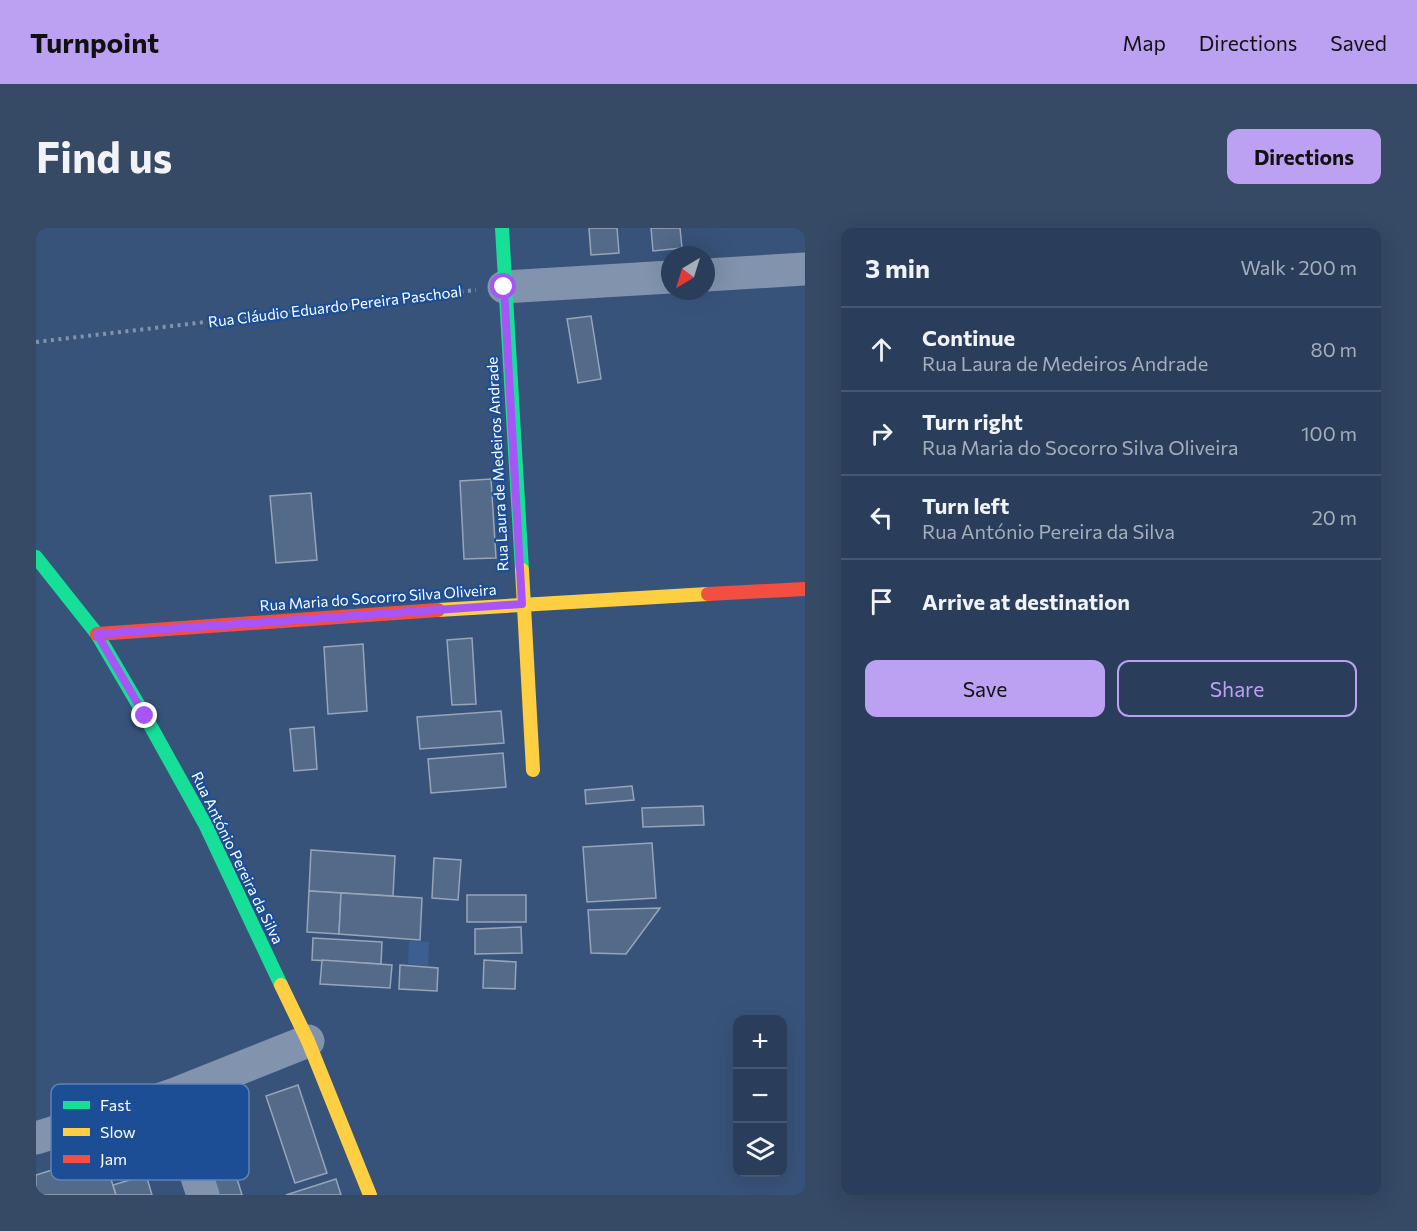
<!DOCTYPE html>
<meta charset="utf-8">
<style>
body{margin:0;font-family:Commissioner,sans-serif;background:#364965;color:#f1f3f6}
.controls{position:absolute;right:18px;bottom:18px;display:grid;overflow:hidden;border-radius:12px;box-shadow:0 6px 24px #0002}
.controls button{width:54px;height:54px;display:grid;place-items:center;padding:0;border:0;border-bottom:2px solid #465772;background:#2a3e5c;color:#f1f3f6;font:30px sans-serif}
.compass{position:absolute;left:625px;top:18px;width:54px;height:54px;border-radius:50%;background:#2a3e5c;box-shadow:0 6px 24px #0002;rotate:218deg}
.stop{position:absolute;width:18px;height:18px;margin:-14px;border:4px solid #a855f7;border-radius:50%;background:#fff}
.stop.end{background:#a855f7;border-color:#fff;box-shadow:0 2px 6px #0008}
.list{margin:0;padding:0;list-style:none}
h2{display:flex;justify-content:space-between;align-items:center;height:78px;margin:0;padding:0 24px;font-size:26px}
h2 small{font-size:20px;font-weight:400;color:#a5aebb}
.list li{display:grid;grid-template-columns:39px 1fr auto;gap:18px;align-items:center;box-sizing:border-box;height:84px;padding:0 24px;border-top:2px solid #465772}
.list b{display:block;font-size:22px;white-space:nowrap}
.list p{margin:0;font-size:20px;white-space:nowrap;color:#a5aebb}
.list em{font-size:20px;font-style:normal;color:#a5aebb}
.actions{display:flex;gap:12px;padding:18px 24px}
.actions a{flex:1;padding:14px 0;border:2px solid #bca0f2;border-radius:12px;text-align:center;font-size:21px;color:#bca0f2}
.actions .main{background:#bca0f2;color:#111}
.icon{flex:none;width:33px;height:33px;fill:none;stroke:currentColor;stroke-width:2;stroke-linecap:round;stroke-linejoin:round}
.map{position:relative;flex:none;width:769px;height:967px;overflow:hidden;border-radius:12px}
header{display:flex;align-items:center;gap:36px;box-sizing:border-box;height:84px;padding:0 30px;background:#bca0f2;color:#111}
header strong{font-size:28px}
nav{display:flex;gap:33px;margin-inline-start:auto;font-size:21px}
.intro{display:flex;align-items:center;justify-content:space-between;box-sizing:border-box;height:144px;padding:0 36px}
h1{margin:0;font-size:42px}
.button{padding:15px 27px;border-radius:12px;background:#bca0f2;color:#111;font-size:21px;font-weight:700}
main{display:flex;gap:36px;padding:0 36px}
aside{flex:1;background:#2a3e5c;border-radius:12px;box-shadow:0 6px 24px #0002}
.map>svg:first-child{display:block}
</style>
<header>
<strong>Turnpoint</strong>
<nav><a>Map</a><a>Directions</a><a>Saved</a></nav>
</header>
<div class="intro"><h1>Find us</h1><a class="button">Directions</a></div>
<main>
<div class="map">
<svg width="769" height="967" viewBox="0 0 769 967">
<rect width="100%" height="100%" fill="#38537a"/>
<!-- water -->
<path fill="#3c5e91" d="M373,713l20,1 -1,24 -20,-2z"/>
<!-- building -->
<g fill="#546a89" stroke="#96a5ba" stroke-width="1.5">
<path d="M553,0h28l2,25 -28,2z"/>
<path d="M615,0h29l2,20 -29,3z"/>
<path d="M555,88l10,63 -23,4 -11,-64z"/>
<path d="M455,251l5,79 -32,1 -4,-78z"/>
<path d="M275,265l6,67 -41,3 -6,-67z"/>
<path d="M436,410l4,66 -24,1 -5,-65z"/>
<path d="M327,416l4,67 -39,3 -4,-67z"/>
<path d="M465,483l3,32 -84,6 -3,-32z"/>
<path d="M278,499l3,42 -23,2 -4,-42z"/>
<path d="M467,525l3,34 -75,6 -3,-34z"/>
<path d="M596,558l2,14 -48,4 -1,-14z"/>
<path d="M667,578l1,19 -61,2 -1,-19z"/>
<path d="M616,615l4,55 -69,4 -4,-55z"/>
<path d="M275,622l84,6 -2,40 -84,-5z"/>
<path d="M398,630l27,2 -3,40 -26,-2z"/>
<path d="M273,663l32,2 -2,41 -32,-2z"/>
<path d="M305,665l81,5 -2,42 -81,-6z"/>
<rect x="431" y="667" width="59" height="27"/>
<path d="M624,680l-34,46 -35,-1 -3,-43z"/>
<path d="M485,699l1,26 -47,1v-25z"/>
<path d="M277,710l69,4 -1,22 -69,-4z"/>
<path d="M286,732l70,5 -2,23 -70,-4z"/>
<path d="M448,732l32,2 -1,27 -32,-1z"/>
<path d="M364,737l38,3 -1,23 -38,-2z"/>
<path d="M262,857l29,88 -32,10 -29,-87z"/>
<path d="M67,926l13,41h-80v-20z"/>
<path d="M195,931l11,36h-24l-10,-28z"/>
<path d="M110,947l6,20h-36l-3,-10z"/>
<path d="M300,951l5,16h-55z"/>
</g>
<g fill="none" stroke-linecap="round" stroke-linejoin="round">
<!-- path -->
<path stroke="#8193ad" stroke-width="4" stroke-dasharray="3 4.5" stroke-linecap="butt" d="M0,114l440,-52"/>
<!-- street -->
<g stroke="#8193ad" stroke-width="33">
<path d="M670,47l99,-6"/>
<path d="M468,59l166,-10"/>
<path d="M134,868l33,99"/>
<path d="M0,910l134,-42 138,-55"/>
</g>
<!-- fast -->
<g stroke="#16e098" stroke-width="14">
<path d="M466,0l20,342"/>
<path d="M0,329l61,77 48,82 60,108 76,161"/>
</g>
<!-- slow -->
<g stroke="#ffcf43" stroke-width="14">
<path d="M486,342l11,200"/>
<path d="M402,382l270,-16"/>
<path d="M245,757l27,56 62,154"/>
</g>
<!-- jam -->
<g stroke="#f24e42" stroke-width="14">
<path d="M672,366l97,-5"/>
<path d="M61,406l341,-24"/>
</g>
</g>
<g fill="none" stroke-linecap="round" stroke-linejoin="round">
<!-- route -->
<path stroke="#a855f7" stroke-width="8" d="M109,488l-48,-82 425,-30 -18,-317"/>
</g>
<g text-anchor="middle" stroke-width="4.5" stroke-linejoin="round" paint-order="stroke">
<!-- street labels -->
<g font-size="15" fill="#fff" stroke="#1c4e96">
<text transform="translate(299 79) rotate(-7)" y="5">Rua Cláudio Eduardo Pereira Paschoal</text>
<text transform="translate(462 236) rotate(-93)" y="5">Rua Laura de Medeiros Andrade</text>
<text transform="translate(342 370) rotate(-4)" y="5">Rua Maria do Socorro Silva Oliveira</text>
<text transform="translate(201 630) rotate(64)" y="5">Rua António Pereira da Silva</text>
</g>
</g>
<!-- legend -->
<rect x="15" y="856" width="198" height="96" rx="9" fill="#1c4e96" stroke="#6083b6" stroke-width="1.5"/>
<rect x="27" y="873" width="27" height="8" fill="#16e098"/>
<rect x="27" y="900" width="27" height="8" fill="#ffcf43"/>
<rect x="27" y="927" width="27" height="8" fill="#f24e42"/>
<g font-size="16" fill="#fff">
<text x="64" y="883">Fast</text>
<text x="64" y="910">Slow</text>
<text x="64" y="937">Jam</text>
</g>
</svg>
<div class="controls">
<button>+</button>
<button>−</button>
<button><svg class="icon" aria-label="layers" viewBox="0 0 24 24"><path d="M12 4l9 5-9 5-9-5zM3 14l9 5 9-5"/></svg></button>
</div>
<svg class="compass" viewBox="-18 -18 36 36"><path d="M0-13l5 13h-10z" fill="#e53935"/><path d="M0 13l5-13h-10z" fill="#a5aebb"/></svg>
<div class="stop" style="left:468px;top:59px"></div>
<div class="stop end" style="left:109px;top:488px"></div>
</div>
<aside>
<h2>3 min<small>Walk · 200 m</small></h2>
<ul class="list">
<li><svg class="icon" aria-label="ahead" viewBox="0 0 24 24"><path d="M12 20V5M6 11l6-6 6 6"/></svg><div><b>Continue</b><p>Rua Laura de Medeiros Andrade</p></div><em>80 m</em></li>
<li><svg class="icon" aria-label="right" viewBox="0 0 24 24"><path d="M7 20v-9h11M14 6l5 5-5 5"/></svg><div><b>Turn right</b><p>Rua Maria do Socorro Silva Oliveira</p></div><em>100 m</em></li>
<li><svg class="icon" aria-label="left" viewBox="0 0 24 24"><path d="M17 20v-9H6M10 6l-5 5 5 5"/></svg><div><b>Turn left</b><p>Rua António Pereira da Silva</p></div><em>20 m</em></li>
<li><svg class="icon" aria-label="arrive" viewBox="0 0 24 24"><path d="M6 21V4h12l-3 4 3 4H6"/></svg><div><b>Arrive at destination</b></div></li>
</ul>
<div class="actions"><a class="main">Save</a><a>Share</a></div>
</aside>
</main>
